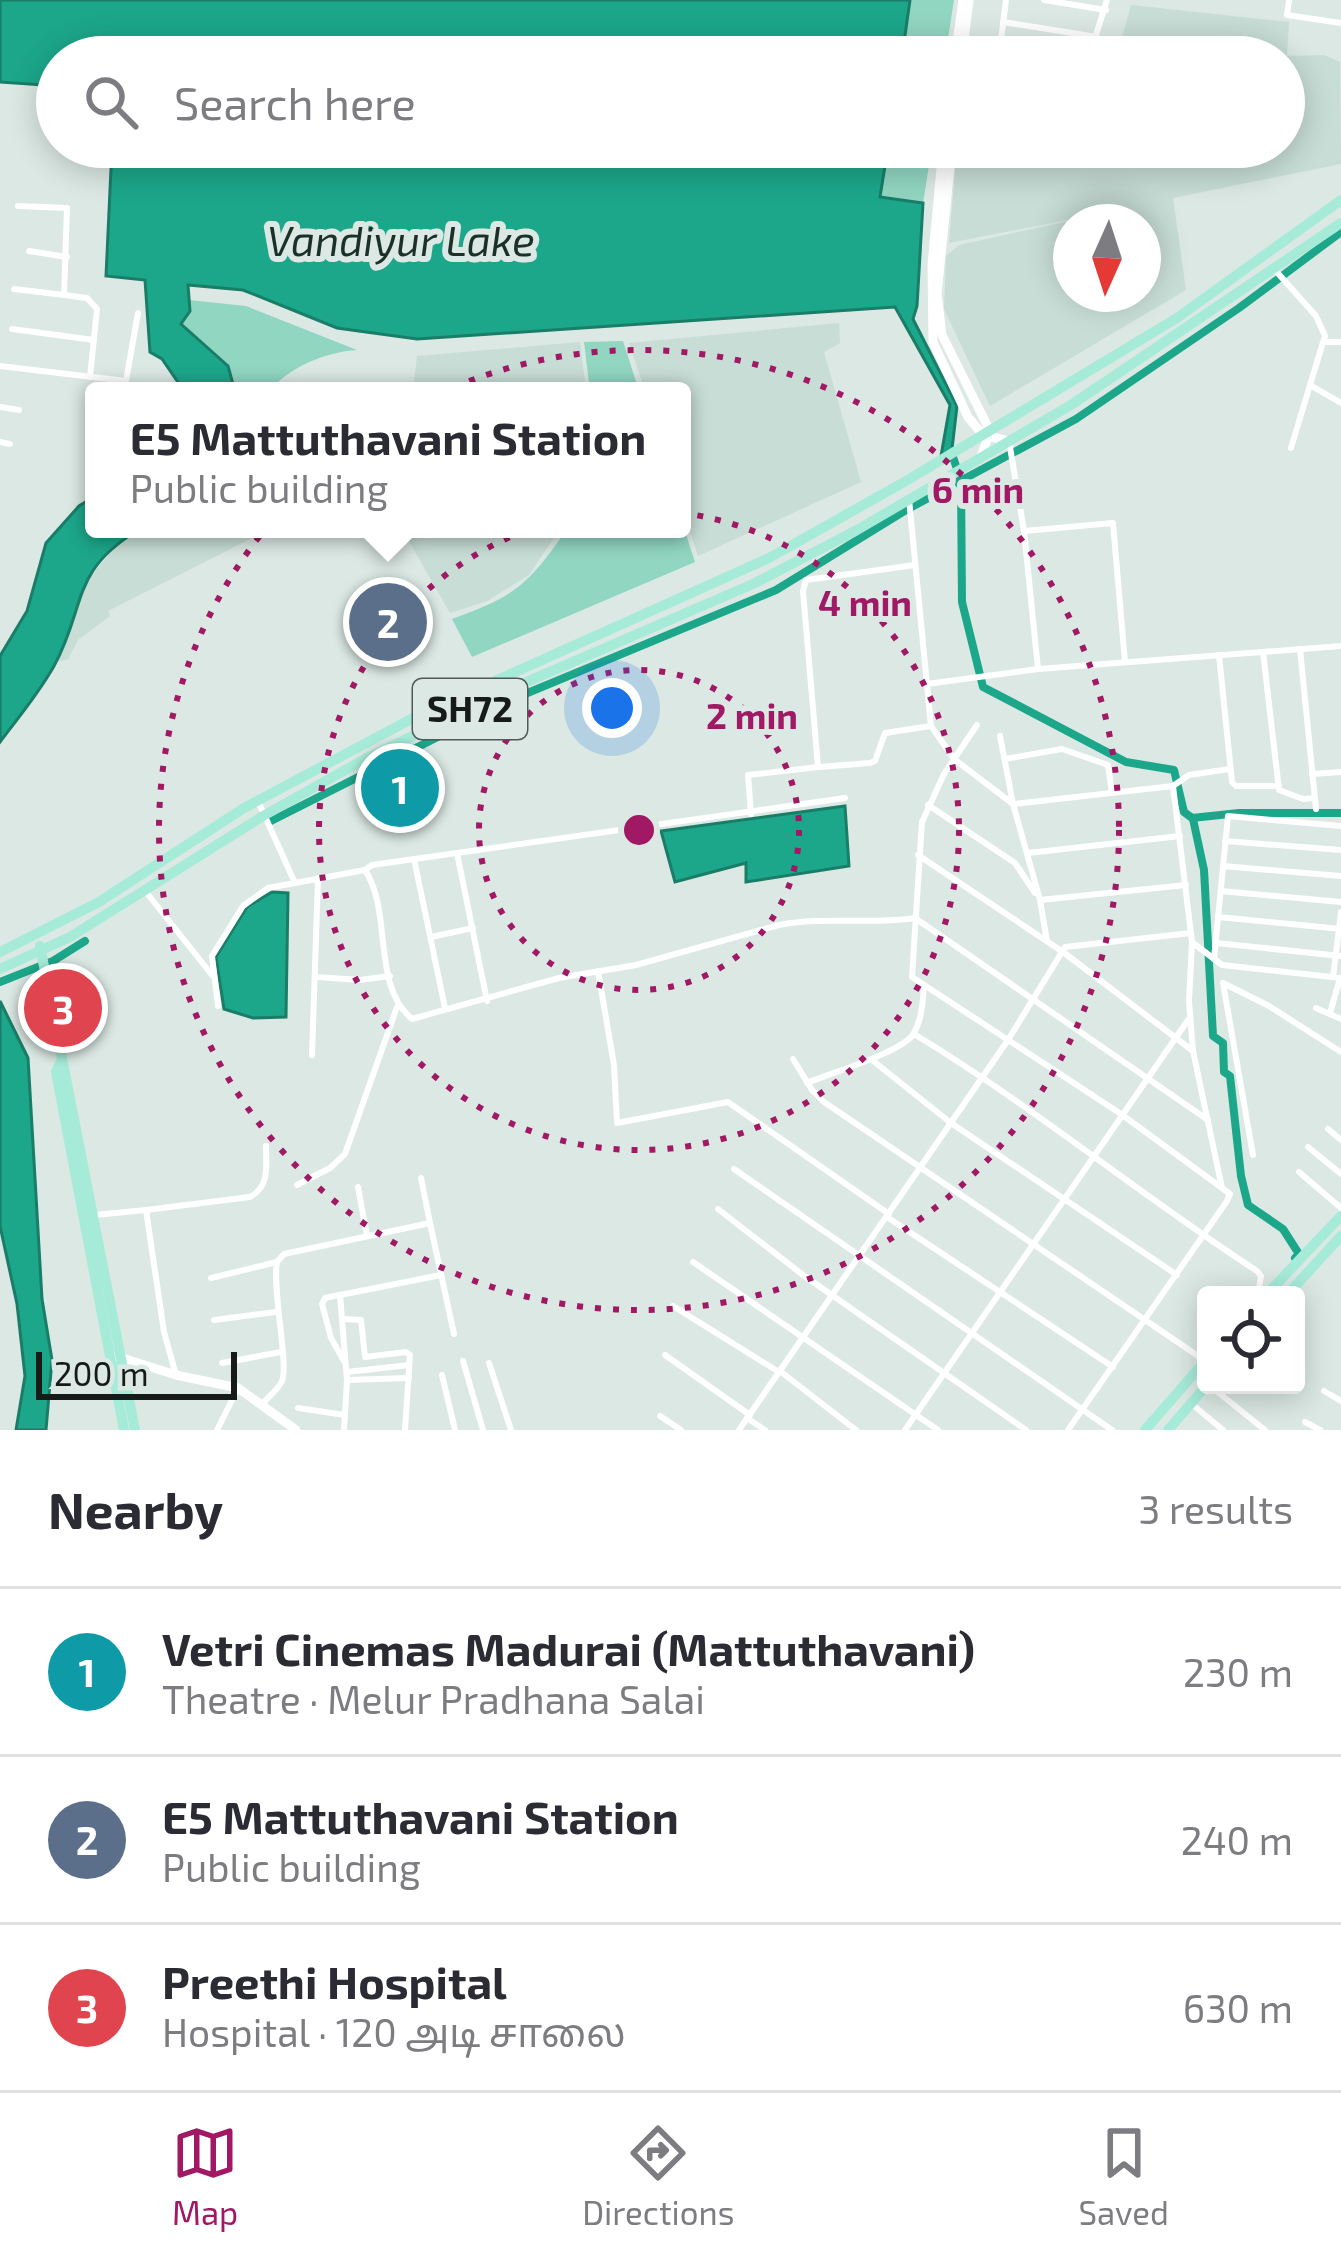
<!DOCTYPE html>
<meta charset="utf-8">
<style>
body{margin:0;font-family:"Exo 2","Noto Sans Tamil",sans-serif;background:#f7f7f7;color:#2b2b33}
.controls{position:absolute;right:36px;bottom:36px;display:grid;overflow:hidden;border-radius:12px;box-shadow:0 6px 30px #0003}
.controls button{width:108px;height:108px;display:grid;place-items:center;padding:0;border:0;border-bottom:3px solid #e1e1e2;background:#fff;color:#2b2b33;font:60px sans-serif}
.compass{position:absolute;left:1053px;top:204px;width:108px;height:108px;border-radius:50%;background:#fff;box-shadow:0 6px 30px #0003;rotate:183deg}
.scale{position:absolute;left:36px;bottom:30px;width:201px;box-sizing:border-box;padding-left:12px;border:6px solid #161b19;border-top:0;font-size:33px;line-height:42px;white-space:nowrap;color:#161b19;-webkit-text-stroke:9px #dbe8e3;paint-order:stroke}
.you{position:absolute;left:612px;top:708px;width:42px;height:42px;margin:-30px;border:9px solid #fff;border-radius:50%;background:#1a73e8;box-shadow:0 0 0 18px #1a73e833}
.badge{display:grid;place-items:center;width:78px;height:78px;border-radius:50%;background:#a11864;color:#fff;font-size:39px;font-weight:700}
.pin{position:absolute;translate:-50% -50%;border:6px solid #fff;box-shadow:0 3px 12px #0006}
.popup{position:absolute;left:85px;top:382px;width:606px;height:156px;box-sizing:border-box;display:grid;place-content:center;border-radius:12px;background:#fff;filter:drop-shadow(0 3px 9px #0005);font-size:39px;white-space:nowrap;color:#7c7c81}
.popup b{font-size:45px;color:#2b2b33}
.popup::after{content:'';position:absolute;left:50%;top:100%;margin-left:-24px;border:24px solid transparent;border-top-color:#fff}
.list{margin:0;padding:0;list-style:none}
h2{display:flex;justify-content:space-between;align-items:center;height:156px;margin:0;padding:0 48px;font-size:51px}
h2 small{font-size:39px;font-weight:400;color:#7c7c81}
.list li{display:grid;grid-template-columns:78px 1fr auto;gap:36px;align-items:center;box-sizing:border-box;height:168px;padding:0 48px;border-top:3px solid #e1e1e2}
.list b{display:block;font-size:45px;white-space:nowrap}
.list p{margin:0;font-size:39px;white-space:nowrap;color:#7c7c81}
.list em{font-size:39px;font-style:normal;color:#7c7c81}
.icon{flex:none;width:66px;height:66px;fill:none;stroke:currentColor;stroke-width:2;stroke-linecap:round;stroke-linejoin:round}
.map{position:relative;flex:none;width:1341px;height:1430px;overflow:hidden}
.search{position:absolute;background:#fff;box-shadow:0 6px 30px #0003;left:36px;right:36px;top:36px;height:132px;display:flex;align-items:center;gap:30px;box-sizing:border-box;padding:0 42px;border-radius:66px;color:#7c7c81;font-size:45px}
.sheet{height:660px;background:#fff}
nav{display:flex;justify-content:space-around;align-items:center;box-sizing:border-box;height:168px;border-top:3px solid #e1e1e2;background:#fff;font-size:33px;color:#7c7c81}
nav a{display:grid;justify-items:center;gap:6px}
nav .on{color:#a11864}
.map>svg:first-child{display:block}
</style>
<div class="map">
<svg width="1341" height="1430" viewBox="0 0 1341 1430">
<rect width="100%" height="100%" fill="#dbe8e3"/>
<!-- built -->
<g fill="#c7ddd5" fill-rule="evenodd">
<path d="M1131,5l158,17 -2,34 37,-1 16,7 1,102 -168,34 13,92 -196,116 -46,-97 2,-53 13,-11 159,-35 -169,33 8,-96h327v-90h-186l3,-18 20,2zM1071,222h72v72h-72z"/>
<path d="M839,323l1,20 -16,9 37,130 -163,74 -16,-49v-116h-37l-16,-48z"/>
<path d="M580,342l6,49h-173l4,-35z"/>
<path d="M143,529h127l-162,82 2,5 -32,24 -10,19 -11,3 24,-69 15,-23 21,-25z"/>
<path d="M402,529h158l-31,46 -42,26 -37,12z"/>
</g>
<!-- green -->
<g fill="#91d6c1">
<path d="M910,0h44l-9,57h-43z"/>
<path d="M888,147h44l-9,56 -43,-5z"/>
<path d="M189,300l57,6 111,44c-32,2 -67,17 -88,41h-34l-7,-25 -47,-42 9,-13z"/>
<path d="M623,341l16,50h-49l-6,-49z"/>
<path d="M682,522l13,40 -223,95 -20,-38c64,-23 76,-34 115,-90h115z"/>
</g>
<!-- water -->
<g fill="#1ca78a" stroke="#1a7d68" stroke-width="3">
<path d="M0,0h910l-8,57h-845v29l-57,-4z"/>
<path d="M112,147h776l-8,50 43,6 -6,103 -4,13 44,87 -5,43 -11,7 9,-51 -55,-98 -478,32 -80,-11 -94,-38 -55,-5 2,26 -9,13 47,42 7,25h-51l-22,-32 -12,-7 -5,-72 -39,-4z"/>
<path d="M94,497v32h46c-71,42 -53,77 -86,137 -15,27 -36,52 -54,76v-86l27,-45 19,-68 33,-37z"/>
<path d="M845,806l4,60 -103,16v-19l-71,19 -14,-51z"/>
<path d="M272,892l16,1 -2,124 -33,1 -29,-9 -8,-52 31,-50z"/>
<path d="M0,1001l28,57 14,241 10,61 -6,70h-30l9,-54 -8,-72 -17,-78z"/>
</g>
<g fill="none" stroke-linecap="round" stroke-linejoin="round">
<!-- canal -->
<g stroke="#1ca78a" stroke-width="8">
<path d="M951,451l10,30 1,121 21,85 143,75 48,8 10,42 8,6 47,-5h102"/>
<path d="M1193,819l11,51 9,166 10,7 1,29 6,4 11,100 7,29 35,24 16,25 -4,4"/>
<path d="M269,822l244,-123 263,-109 130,-80 170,-91 163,-111 102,-76"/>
<path d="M0,982l53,-21 32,-20"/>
</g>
<!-- street -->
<g stroke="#fff" stroke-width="6">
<path d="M1044,0l62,10"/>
<path d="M1289,0l-2,15 54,8"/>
<path d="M1003,22l94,15"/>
<path d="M1000,49l52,8"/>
<path d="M999,57l7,-57"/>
<path d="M1089,57l18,-57"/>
<path d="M18,206l49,2 -3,87 23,3 10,11 -7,68"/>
<path d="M29,251l38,6"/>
<path d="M1275,270l41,46 9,20 -15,49 31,18"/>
<path d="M14,289l50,6"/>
<path d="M12,329l82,11"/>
<path d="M1324,342h17"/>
<path d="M0,366l126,15 12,-68"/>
<path d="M0,407l19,3"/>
<path d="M1009,441l15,90 14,138 303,-23"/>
<path d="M0,442l10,2"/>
<path d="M1291,448l19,-63"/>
<path d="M909,499l22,227 23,33 59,45 160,-18 19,156 30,23 119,13"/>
<path d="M1024,531l89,-8 12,139"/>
<path d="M1300,649l16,160"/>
<path d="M1263,652l16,138 24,9 12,-1"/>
<path d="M1219,655l13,127 4,4h43"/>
<path d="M927,684l111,-15"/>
<path d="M977,725l-33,49 -22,48 -10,155 209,137 101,74 -29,-137 -4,-50 3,-59"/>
<path d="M1000,736l13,68 27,96"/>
<path d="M1005,759l57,-10 46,16 4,28"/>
<path d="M819,767l51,-4 5,-2 10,-28 46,-7"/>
<path d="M1312,774l29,-2"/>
<path d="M1173,786l16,-11 41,-6"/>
<path d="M258,801l37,82"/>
<path d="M928,805l87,58 20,30"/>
<path d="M751,814l-3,-39 70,-8 -15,-176 3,-11 109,-15"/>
<path d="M1225,841l116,9"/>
<path d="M457,853l30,148"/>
<path d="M1028,853l152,-17"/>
<path d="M918,855l145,97 130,99"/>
<path d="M414,859l31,149"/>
<path d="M1223,866l118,10"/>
<path d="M365,870l7,-5 473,-67"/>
<path d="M1221,891l120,11"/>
<path d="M146,892l66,83"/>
<path d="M1218,917l123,12"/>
<path d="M431,937l42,-9"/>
<path d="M1047,941l-7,-41 146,-15"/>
<path d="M1216,943l125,13"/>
<path d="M1214,959l14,-143 113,10"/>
<path d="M598,971l16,94 3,58 111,-21 161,112"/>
<path d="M316,977l44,3 30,-4"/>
<path d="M1333,977l8,-65"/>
<path d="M1223,983l30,172"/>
<path d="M1223,983l46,23 72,46"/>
<path d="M218,1006l-6,-50 31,-50 25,-18 97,-18c28,43 6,115 47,149l147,-41 77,-13 143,-40c44,-9 91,0 136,-7l293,202"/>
<path d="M1316,1008l25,11"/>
<path d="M1330,1013l10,-35"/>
<path d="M914,1034c119,72 226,161 343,237l4,5 -3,19"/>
<path d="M312,1055l6,-177"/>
<path d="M793,1059l19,31 12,12 380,258"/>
<path d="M872,1060l79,63 226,152"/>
<path d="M807,1083c23,-10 97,-31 107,-50 8,-14 9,-33 10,-48"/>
<path d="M1328,1129l13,11"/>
<path d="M1308,1147l33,27"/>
<path d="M734,1169l378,261"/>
<path d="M1299,1172l42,36"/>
<path d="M297,1185l33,-17 15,-14 52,-147"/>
<path d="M358,1187l9,49"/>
<path d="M718,1209l85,66 223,155"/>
<path d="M95,1215l51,-5"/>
<path d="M887,1217l226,150"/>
<path d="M430,1223l24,111"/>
<path d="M693,1262l245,168"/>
<path d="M211,1278l66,-16"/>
<path d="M339,1295l-14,3 -3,6 9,34 13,23"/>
<path d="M673,1306l106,66"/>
<path d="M343,1319l18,1 4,37 41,-5 4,3 -5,75"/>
<path d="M214,1320l62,-8"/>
<path d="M665,1355l85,60"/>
<path d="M463,1361l20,69"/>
<path d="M222,1363l59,-11"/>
<path d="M489,1363l22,67"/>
<path d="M780,1371l76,59"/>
<path d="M347,1372l62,-7"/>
<path d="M176,1375l-12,-43 -18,-122 104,-13c20,-11 16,-30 16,-51"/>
<path d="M442,1375l13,55"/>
<path d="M347,1380l62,-2"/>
<path d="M1209,1385l56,45"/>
<path d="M1324,1391l17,10"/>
<path d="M262,1404c6,-7 17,-15 20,-23 7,-16 -10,-90 -5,-119l7,-8 146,-31 -9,-45"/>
<path d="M1193,1405l30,25"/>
<path d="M298,1408l47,7"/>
<path d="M660,1416l21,14"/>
<path d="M747,1418l18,12"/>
<path d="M1305,1422l15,8"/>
<path d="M217,1430l21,-42"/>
<path d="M344,1430l3,-50 -7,-85 101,-20"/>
<path d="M739,1430l269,-390 57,-93 126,-14"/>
<path d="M905,1430l283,-410"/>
<path d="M1068,1430l159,-229 3,-7 -8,-6"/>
</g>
<!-- secondary -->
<g stroke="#fff" stroke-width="9">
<path d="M955,57l8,-57"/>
<path d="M962,57l7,-57"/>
<path d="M943,147l-11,118 1,77 35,75 15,18 26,6"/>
<path d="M952,147l-15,147 5,41 48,96 -9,26"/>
<path d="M116,1356l60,19 62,13 58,42"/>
</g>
<!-- primary -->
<g stroke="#a6ebd8" stroke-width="10">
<path d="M40,946l95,484"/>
<path d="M0,952l99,-50 145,-94 173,-92 352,-158 137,-77 271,-163 164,-118"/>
<path d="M0,969l70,-32 193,-121 102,-57 136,-66 252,-109 104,-54 214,-125 270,-182"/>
<path d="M61,1061l-5,11 68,358"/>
<path d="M1266,1295l75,-79"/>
<path d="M1287,1295l54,-59"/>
<path d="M1145,1430l61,-70"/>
<path d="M1168,1430l39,-45"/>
</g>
</g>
<!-- distance rings -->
<g fill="none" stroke="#a11864" stroke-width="6" stroke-dasharray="6 12">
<circle cx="639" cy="830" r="160"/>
<circle cx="639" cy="830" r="320"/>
<circle cx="639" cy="830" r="480"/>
</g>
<g text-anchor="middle" stroke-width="12" stroke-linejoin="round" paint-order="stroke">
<!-- shield labels -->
<rect fill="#dbe8e3" stroke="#515856" stroke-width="3" x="413" y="679" width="114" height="60" rx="9"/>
<g font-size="36" font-weight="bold" fill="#161b19">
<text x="470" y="722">SH72</text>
</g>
<!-- water labels -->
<g font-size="42" font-style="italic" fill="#1a3029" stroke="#dbe8e3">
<text x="401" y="256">Vandiyur Lake</text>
</g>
</g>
<circle cx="639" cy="830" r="18" fill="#a11864" stroke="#dbe8e3" stroke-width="6"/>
<g font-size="36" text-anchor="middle" font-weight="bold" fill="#a11864" stroke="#dbe8e3" stroke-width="12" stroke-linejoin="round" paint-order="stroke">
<text x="978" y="503">6 min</text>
<text x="865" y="616">4 min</text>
<text x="752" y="729">2 min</text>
</g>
</svg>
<div class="controls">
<button><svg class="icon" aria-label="locate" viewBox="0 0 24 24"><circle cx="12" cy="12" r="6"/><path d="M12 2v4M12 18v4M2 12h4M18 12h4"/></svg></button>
</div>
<svg class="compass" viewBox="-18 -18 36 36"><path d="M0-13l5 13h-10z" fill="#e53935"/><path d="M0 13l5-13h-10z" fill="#7c7c81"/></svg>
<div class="scale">200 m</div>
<div class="you"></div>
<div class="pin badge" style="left:400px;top:788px;background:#0f9aa8">1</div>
<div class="pin badge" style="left:388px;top:622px;background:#5c6f8a">2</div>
<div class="popup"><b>E5 Mattuthavani Station</b>Public building</div>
<div class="pin badge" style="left:63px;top:1008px;background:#e0444e">3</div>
<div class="search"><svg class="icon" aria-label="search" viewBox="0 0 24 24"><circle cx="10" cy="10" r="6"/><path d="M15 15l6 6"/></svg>Search here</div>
</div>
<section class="sheet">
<h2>Nearby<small>3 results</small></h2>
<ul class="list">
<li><span class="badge" style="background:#0f9aa8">1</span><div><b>Vetri Cinemas Madurai (Mattuthavani)</b><p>Theatre · Melur Pradhana Salai</p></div><em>230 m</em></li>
<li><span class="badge" style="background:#5c6f8a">2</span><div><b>E5 Mattuthavani Station</b><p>Public building</p></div><em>240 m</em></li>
<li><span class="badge" style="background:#e0444e">3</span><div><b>Preethi Hospital</b><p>Hospital · 120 அடி சாலை</p></div><em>630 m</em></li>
</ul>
</section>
<nav>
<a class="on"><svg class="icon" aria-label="map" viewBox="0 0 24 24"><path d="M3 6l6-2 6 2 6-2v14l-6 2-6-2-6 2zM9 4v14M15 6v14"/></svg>Map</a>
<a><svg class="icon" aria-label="directions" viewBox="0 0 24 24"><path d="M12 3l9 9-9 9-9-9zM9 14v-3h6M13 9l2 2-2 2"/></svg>Directions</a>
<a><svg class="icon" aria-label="saved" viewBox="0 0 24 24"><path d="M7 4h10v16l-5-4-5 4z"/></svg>Saved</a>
</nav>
